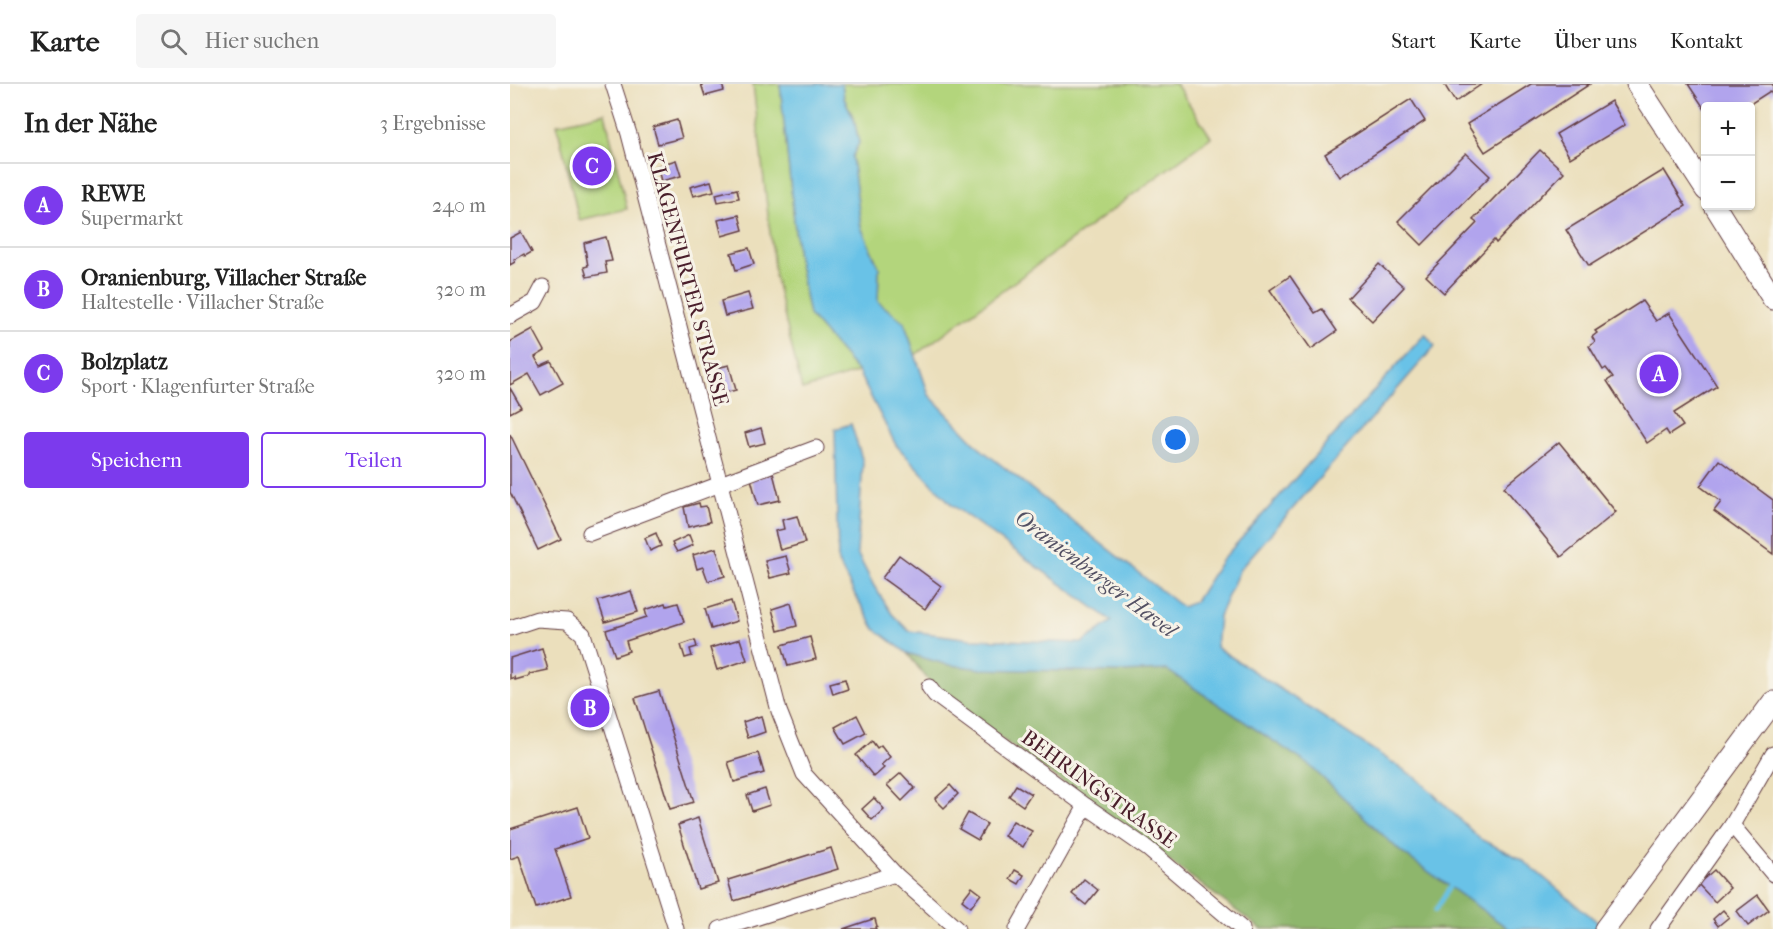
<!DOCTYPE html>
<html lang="de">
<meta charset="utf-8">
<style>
body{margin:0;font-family:"IM FELL French Canon",serif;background:#f6f6f6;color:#222}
.controls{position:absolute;right:18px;top:18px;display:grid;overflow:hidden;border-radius:6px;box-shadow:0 2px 4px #0004}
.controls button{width:54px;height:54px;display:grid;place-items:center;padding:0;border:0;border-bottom:2px solid #e0e0e0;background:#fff;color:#222;font:30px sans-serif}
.you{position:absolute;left:666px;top:356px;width:21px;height:21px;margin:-15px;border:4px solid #fff;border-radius:50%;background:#1a73e8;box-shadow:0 0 0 9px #1a73e833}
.badge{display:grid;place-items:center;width:39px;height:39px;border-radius:50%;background:#7c3aed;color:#fff;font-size:20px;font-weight:700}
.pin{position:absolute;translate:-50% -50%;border:3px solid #fff;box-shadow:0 2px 6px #0006}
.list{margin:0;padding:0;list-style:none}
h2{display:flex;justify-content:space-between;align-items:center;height:78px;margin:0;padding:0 24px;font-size:26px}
h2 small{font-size:20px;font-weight:400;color:#767676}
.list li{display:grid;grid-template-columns:39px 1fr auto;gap:18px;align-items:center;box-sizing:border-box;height:84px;padding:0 24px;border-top:2px solid #e0e0e0}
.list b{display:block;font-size:22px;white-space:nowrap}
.list p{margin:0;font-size:20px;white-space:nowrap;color:#767676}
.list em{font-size:20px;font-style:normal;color:#767676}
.actions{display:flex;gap:12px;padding:18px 24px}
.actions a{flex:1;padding:14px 0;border:2px solid #7c3aed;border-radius:6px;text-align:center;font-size:21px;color:#7c3aed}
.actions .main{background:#7c3aed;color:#fff}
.icon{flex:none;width:33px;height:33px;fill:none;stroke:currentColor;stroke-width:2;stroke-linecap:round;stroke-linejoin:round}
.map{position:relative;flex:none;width:1263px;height:845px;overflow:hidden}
header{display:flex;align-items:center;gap:36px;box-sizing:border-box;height:84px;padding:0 30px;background:#fff;border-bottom:2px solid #e0e0e0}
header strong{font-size:28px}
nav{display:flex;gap:33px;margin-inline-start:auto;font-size:21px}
.search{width:420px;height:54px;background:#f6f6f6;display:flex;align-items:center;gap:15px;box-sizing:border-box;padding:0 21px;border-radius:6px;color:#767676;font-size:22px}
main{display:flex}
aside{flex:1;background:#fff}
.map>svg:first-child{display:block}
</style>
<header>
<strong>Karte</strong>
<div class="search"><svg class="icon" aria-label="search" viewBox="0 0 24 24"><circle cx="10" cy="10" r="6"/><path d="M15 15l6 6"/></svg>Hier suchen</div>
<nav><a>Start</a><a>Karte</a><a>Über uns</a><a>Kontakt</a></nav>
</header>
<main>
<aside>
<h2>In der Nähe<small>3 Ergebnisse</small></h2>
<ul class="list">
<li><span class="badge">A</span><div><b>REWE</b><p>Supermarkt</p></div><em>240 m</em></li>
<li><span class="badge">B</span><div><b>Oranienburg, Villacher Straße</b><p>Haltestelle · Villacher Straße</p></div><em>320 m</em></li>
<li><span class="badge">C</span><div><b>Bolzplatz</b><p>Sport · Klagenfurter Straße</p></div><em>320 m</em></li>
</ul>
<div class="actions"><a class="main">Speichern</a><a>Teilen</a></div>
</aside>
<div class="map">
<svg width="1263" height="845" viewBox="0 0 1263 845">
<rect width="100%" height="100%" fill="#f7f3e8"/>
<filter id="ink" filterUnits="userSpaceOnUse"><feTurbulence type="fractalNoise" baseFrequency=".0167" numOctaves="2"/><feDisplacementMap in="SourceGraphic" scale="12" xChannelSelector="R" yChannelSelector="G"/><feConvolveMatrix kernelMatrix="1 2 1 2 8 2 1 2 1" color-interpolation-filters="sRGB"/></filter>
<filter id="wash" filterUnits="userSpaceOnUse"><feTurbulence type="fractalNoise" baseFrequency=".008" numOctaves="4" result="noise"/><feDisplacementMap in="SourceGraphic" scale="24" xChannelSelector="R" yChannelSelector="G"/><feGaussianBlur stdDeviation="1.35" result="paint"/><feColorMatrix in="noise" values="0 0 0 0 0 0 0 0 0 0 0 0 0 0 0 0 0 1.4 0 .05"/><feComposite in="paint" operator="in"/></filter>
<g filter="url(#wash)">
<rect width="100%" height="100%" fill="#ebdfbc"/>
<!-- green -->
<g fill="#b3d57c" stroke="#7e7a54" stroke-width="1.5">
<path d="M243,0h27l18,174 11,57 49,57 -56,18 -27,-114z"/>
<path d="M332,0h334l35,53 -296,218 -11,-33 -26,-20 1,-34 -18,-41 -9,-70 7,-14 -5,-24 -10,-21z"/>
<path d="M95,29l22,96 -48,11 -22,-96z"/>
</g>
<!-- forest -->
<path fill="#8eb66c" stroke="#6c6a4c" stroke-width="1.5" d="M397,569l38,11 36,5 137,3 49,-2 141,94 93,88 108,77h-248l-168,-125 -153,-109z"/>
<!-- water -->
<path fill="#69c2e7" stroke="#5a7089" stroke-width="1.5" d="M270,0h62l2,14 10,21 5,24 -7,14 9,70 18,41 -1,34 26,20 25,73 53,55 200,157 13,-5 26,-41 204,-227 10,12 -195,223 -21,47 -3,31 202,132 62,60 41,20 73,60 15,10h-100l-108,-77 -93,-88 -141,-94 -49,2 -137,-3 -36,-5 -38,-11 -32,-24 -20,-34 -17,-33 -3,-133 16,-5 12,38 -6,91 17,33 18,28 17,17 62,8 111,4 30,-22 -160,-116 -56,-60 -38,-73 -49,-57 -11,-57z"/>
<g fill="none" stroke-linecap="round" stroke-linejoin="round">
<!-- stream -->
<path stroke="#69c2e7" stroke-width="4" d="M925,827l17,-28"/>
</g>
<g id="blocks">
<!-- building -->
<g fill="#b1a4ed">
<path d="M191,0h21l2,7 -19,5z"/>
<path d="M934,0h38l-27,18z"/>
<path d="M1021,0h59l-105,68 -18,-28z"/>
<path d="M1178,0h85v12l-3,-5 -23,15h-41v5z"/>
<path d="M901,15l14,22 -85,56 -15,-23z"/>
<path d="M1101,17l14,24 -55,33 -14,-24z"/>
<path d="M167,36l5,18 -24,6 -5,-17z"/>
<path d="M1030,66l24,22 -68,71 -2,-3 -50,53 -18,-17 51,-53 -4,-3z"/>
<path d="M956,69l24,23 -68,69 -24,-24z"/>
<path d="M166,76l5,16 -20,5 -4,-15z"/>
<path d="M1154,86l22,36 -97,60 -23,-36z"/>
<path d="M201,97l3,10 -21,5 -3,-9z"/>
<path d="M227,105l2,9 -21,4 -2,-8z"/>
<path d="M229,131l4,15 -21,6 -4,-16z"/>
<path d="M11,148l11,20 -7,4 -1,-2 -10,6 1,2 -5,3v-27z"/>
<path d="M96,153l6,24 -7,1 2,11 -20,4 -3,-10 4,-1 -4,-23z"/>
<path d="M239,164l5,16 -18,6 -5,-17z"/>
<path d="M869,180l25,23 -32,34 -24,-23z"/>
<path d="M780,192l25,37 7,-4 15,22 -26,18 -41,-59z"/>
<path d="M238,209l5,16 -28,7 -4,-15z"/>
<path d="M1132,217l14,20 13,-8 48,73 -43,27 9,13 -14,9 -3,-5 -19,13 -40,-62 6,-4 -7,-9 -3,2 -14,-24 6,-4 -3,-5 5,-4 -2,-2z"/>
<path d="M23,245l12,22 -10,6 5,9 11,-5 12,22 -22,12 -12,-21 -19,11v-43z"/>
<path d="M219,281l7,25 -20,5 -7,-25z"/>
<path d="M0,304l11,19 -11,6z"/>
<path d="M251,344l4,15 -16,4 -4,-14z"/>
<path d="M0,350l51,105 -23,11 -28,-58z"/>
<path d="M1049,358l57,70 -55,45 -57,-70z"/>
<path d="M1209,376l54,40v54l-59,-43 7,-9 -21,-16z"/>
<path d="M263,389l7,27 -22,5 -7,-26z"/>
<path d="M189,419l1,4 6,-1 4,16 -22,5 -4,-20z"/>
<path d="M287,432l8,27 -25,7 -5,-19 9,-2 -2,-9z"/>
<path d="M146,449l5,13 -11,5 -5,-13z"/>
<path d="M179,451l4,10 -16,7 -5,-9z"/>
<path d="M206,464l9,28 -17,5 -5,-14 -6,2 -4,-14z"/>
<path d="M389,471l42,31 -16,23 -43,-31z"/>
<path d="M276,472l5,17 -21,5 -5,-17z"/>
<path d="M121,507l7,21 -33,10 -7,-21z"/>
<path d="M221,517l6,20 -26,8 -6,-20z"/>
<path d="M156,519l1,3 11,-3 6,19 -58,19 3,10 -14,5 -9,-26 41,-13 -2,-7z"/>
<path d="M281,519l6,23 -19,5 -6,-22z"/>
<path d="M300,553l6,22 -28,7 -6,-21z"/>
<path d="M230,555l7,21 -30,10 -7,-22z"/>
<path d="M185,556l2,7 -7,2 2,7 -7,2 -4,-13z"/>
<path d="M32,564l6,22 -19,4v2l-14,4 -1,-3 -4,2v-21z"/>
<path d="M335,595l3,10 -15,5 -3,-11z"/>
<path d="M149,607l35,111 -24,7 -35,-111z"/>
<path d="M347,631l9,18 -21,11 -10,-17z"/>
<path d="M251,632l4,16 -17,6 -5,-16z"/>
<path d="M362,657l5,7 4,-3 9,12 -9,8 3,3 -10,9 -18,-22z"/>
<path d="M248,669l6,20 -30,9 -6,-20z"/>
<path d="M391,689l14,15 -13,13 -15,-16z"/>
<path d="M440,701l8,9 -14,14 -9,-9z"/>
<path d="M506,701l15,9 -8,12 -14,-10z"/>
<path d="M255,705l5,16 -18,6 -5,-16z"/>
<path d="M364,714l10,11 -12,11 -10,-11z"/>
<path d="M68,723l10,31 -33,11 16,47 -35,12 -17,-52 -9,3v-30z"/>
<path d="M458,729l19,11 -9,16 -19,-11z"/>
<path d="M188,734l20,65 -20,6 -20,-64z"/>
<path d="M503,737l19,10 -9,16 -19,-11z"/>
<path d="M321,764l7,21 -104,32 -6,-21z"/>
<path d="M505,786l9,5 -5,9 -9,-5z"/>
<path d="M1204,786l16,18 -15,14 -17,-18z"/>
<path d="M574,795l14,11 -12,15 -14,-11z"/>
<path d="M462,803l9,7 -10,13 -9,-7z"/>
<path d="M1248,811l11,15 -21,16 -11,-15z"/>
<path d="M1213,826l6,7 -11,9 -5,-7z"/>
<path d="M363,835h2l2,7 -2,1 1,2h-33z"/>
</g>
</g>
</g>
<g filter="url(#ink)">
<use href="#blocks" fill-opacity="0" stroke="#623c41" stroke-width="1.5"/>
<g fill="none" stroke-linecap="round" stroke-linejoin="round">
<!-- street casing -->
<g stroke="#623c41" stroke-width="17">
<g id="street">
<path d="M103,0l16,50 150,577 25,63 91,100 62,55"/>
<path d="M0,232l25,-14 8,-15"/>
<path d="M80,449l226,-85"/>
<path d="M0,544l27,-9 30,2 16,13 93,295"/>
<path d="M419,603l6,8 151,111 62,43 94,80"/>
<path d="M1222,741l41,49"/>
<path d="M210,845l175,-55"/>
<path d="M507,845l69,-123"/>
<path d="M1148,845l74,-104 41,-71"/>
</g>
</g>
<!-- secondary casing -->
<g stroke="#623c41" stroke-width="23">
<g id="secondary">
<path d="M1127,0l69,106"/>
<path d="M1205,122l58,93"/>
<path d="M1095,845l168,-227"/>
</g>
</g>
<!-- street -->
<use href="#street" stroke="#fff" stroke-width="15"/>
<!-- secondary -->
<use href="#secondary" stroke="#fff" stroke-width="21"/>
</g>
</g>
<g text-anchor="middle" stroke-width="6" stroke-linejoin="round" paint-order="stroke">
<!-- street labels -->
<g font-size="21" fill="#4a1f2b" stroke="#f7f3e8">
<text transform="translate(178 195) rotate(75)" y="7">KLAGENFURTER STRASSE</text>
<text transform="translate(589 705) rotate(36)" y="7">BEHRINGSTRASSE</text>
</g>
<!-- water labels -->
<g font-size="22" font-style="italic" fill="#535063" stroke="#f7f3e8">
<text transform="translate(586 489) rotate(37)" y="8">Oranienburger Havel</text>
</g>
</g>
</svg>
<div class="controls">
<button>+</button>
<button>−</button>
</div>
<div class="you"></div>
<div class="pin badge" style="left:1149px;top:290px">A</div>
<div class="pin badge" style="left:80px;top:624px">B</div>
<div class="pin badge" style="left:82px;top:82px">C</div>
</div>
</main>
